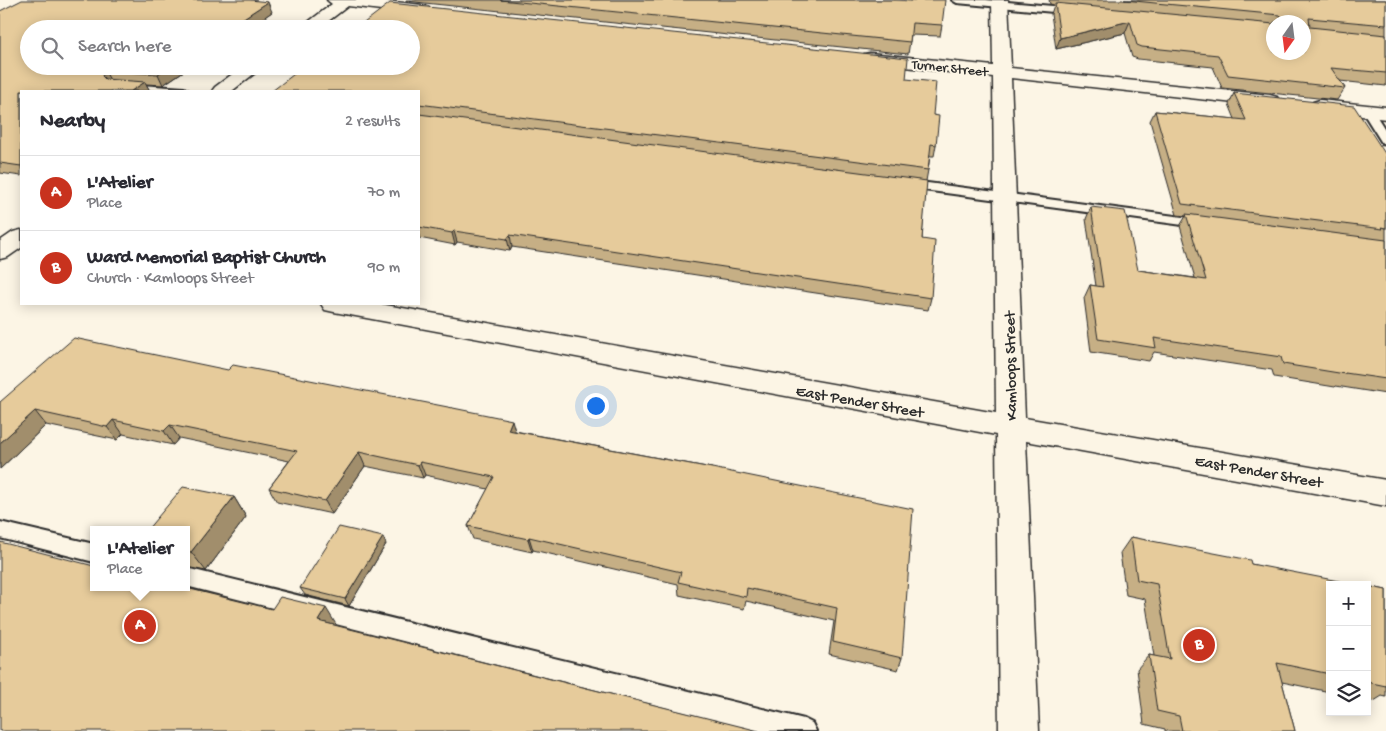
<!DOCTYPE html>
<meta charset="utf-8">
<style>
body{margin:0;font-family:"Gochi Hand",sans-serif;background:#f2f2f3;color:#2b2b33}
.controls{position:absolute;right:15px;bottom:15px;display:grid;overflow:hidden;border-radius:0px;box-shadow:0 2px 12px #0003}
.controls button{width:45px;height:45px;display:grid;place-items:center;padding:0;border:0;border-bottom:1px solid #e1e1e2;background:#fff;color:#2b2b33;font:25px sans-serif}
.compass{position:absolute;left:1266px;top:15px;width:45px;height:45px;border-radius:50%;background:#fff;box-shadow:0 2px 12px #0003;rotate:194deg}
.you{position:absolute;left:595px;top:405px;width:18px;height:18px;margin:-12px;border:4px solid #fff;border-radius:50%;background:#1a73e8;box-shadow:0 0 0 8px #1a73e833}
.badge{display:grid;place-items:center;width:32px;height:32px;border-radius:50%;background:#c8321e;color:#fff;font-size:16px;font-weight:700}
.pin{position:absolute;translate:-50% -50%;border:2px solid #fff;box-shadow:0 1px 5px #0006}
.popup{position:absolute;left:90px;top:526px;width:100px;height:65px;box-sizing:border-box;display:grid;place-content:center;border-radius:0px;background:#fff;filter:drop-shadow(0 1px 4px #0005);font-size:16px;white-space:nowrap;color:#7c7c81}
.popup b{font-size:19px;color:#2b2b33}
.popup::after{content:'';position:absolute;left:50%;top:100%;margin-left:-10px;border:10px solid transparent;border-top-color:#fff}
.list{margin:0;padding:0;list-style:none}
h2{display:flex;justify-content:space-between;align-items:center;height:65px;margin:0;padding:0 20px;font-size:21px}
h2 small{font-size:16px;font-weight:400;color:#7c7c81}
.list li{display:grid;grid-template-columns:32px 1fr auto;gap:15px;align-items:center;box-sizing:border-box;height:75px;padding:0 20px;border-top:1px solid #e1e1e2}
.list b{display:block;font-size:19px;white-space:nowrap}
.list p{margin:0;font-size:16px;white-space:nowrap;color:#7c7c81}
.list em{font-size:16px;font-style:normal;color:#7c7c81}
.icon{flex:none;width:28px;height:28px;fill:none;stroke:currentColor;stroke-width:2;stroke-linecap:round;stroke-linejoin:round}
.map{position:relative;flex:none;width:1386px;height:731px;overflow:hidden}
.search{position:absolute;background:#fff;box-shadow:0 2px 12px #0003;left:20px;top:20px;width:400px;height:55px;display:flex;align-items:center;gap:12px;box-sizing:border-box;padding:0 18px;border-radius:28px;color:#7c7c81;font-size:19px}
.panel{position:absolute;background:#fff;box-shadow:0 2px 12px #0003;left:20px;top:90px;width:400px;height:215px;border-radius:0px}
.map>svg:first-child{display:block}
</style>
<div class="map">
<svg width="1386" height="731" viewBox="0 0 1386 731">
<rect width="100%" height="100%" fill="#fcf5e5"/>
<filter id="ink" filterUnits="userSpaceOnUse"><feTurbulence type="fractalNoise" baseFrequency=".02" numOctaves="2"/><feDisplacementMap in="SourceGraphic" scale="10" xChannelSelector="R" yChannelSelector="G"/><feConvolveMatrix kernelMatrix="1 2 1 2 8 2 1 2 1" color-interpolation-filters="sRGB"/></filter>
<g filter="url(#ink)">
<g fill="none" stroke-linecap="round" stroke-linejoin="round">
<!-- lane casing -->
<g stroke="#2b2b2b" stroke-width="4">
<g id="lane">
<path d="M952,0h34l89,8 5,3 -5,3 -118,-11z"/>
<path d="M126,84l58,4 5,3 -67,-2 -1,-2z"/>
<path d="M1368,108l4,1 14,22v13l-4,-1 -20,-32z"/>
<path d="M905,180l300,40 7,4 -7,4 -304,-41 -2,-3 2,-3z"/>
<path d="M0,522l94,22v18l-94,-24z"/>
<path d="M186,568l618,151 8,4 4,8h-58l-572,-145z"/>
</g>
</g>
<!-- street casing -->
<g stroke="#2b2b2b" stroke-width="3">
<g id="street">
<path d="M327,0h49l47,5 6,2 2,3 -2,3 -6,2 -75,-9 -30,23h-19l33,-25z"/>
<path d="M992,0h16l3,68 259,27 7,2 2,4 -2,4 -7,2 -259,-29 14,340 361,62v26l-360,-65 13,290h-40l-3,-296 -662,-123 -9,-2 -4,-6h59l616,109 -3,-336 -123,-14 -6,-1 -3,-4 3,-4 6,-1 123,13z"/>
<path d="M243,66h21l-32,25h-20l3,-4z"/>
<path d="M1320,100l66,7v12l-73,-9 -2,-4 2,-4z"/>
<path d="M21,230v18l-13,9 -8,2v-18l13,-9z"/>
</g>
</g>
<!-- lane -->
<use href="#lane" fill="#fcf5e5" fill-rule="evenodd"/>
<!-- street -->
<use href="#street" fill="#fcf5e5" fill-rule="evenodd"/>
</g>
<!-- wall -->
<g fill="#c6af85" stroke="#2b2b2b" fill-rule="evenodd">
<path d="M406,0h490l46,25 -2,11 -29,-1 -3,19 -502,-53z"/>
<path d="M1049,0h337v86l-46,-5 5,7 -8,12 -115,-12 -9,-21 -75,-8 -6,-2 -7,-24 -69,16 -5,-35 3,-9 -4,-1zM1274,22h30l-30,30z"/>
<path d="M0,11l272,1 -109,73 -17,-1 4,7h-129v85l-21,-3z"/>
<path d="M306,68l600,11 27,36 3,30 -2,11h-4l-2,14 -2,11 -4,58 9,59 -3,12 -416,-63 -2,4 -53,-9 -2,3 -36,-7v-147z"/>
<path d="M1234,93l152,62v239l-50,-8 -1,1 -61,-10 -2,-7 -118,-18 -5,9 -58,-9 -7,-54 6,-13 6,1 -10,-67 5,-12 47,63 57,8 -15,-52 6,-10 -9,-1 -27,-94 5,-10 80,8 -6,-15z"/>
<path d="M0,402l515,29 197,37 190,190 -4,12 -69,-16 5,-33 -88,-20 -2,8 -65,-14 -1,-11 -145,-34 -1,2 -59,-13 -5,-13 20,-37 -63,-14 -2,3 -58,-12 -33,48 -55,-12 -8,-14 20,-27 -110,-23 -6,7 -50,-11 -6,6 -71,-15 -46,44z"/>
<path d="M234,497l12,20 -40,54 -20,-4v-37z"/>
<path d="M1131,537l120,27 79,21v107l-48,-10 13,49h-130v-2l-21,-5 -7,-55 12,-14 5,1 -9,-57 -19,-4 -6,-42z"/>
<path d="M386,544l-37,62 -44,-11 -5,-7z"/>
<path d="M1367,586l19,4v107l-4,-1 -8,5 -7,-1z"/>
</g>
<!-- shaded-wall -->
<g fill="#a18e6c" stroke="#2b2b2b">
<path d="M268,2l4,10 -25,17h-20z"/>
<path d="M1130,21l-5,12 -69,16 4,-11z"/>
<path d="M169,66h22l-28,19 -5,-11z"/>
<path d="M105,71l6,11 -3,5 -6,-11z"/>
<path d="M145,82l5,9h-19z"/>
<path d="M454,231l3,11 -2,3 -3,-12z"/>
<path d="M510,235l2,12 -2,4 -3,-12z"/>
<path d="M35,411l11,14 -46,44v-26z"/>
<path d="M113,420l10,14 -6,6 -10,-13z"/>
<path d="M512,420l4,14 -8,-4z"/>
<path d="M170,425l9,13 -6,7 -9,-14z"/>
<path d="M359,452l6,14 -33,48 -7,-13z"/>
<path d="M420,462l5,13 -2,3 -5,-13z"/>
<path d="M234,497l12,20 -40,54 -15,-19z"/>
<path d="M383,537l3,7 -37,62 -4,-7z"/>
<path d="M529,537l4,13 -1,2 -4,-13z"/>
<path d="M186,583l6,6 -22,-2h16z"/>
<path d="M326,608l11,18 -19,-5z"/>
</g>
<!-- building -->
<g fill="#e6cb9b" stroke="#2b2b2b">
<path d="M22,0h228l18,2 -41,27h-198v37h140l-11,8 -53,-3 -3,5 3,3 40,3 -14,9h-110v75l-21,-3v-152z"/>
<path d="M500,0h396l15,1 1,-1h33l-3,25 -30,-2 -2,19z"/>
<path d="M1124,0h262v25l-77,-7 1,9 76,8v38l-55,-5 14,20 -117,-13 -10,-20 -76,-8 -5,-2 -7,-24 -70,17 -5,-35 219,21v28h30v-30h-22v-5l-2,-2z"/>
<path d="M390,3l518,55 -2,21 30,3 -3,33 6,1 -3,29 -5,-1 -3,26 -509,-66v-13h-147l30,-23h4l2,-2h103v-37h-55z"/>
<path d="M1234,93l120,13 32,49v73l-5,-1 2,2 -201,-25 -27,-93 91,9z"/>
<path d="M419,114l508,67 -5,58 13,2 -4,57 -421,-63 -3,4 -53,-8 -2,2 -33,-6z"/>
<path d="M1091,207l34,4 13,59 68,10 -20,-66 200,26v139l-41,-6v1l-62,-10 -2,-7 -127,-19 2,10 -58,-9 -8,-54 13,2z"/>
<path d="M74,338l154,32 5,-5 220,43 59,12 -4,10 204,38 201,41 -11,149 -69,-16 4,-34 -90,-20 -1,9 -68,-15 3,-10 -152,-35 -1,2 -60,-13 26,-49 -74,-15 -2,3 -59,-13 -34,49 -56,-13 28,-37 -127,-26 -6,6 -51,-11 -6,7 -72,-16 -35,32v-41z"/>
<path d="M183,487l51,10 -43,55 -5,-1v-21h-39z"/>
<path d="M339,527l44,10 -38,62 -45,-11z"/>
<path d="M1131,537l119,23 1,4 108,21h-29v89l-53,-11 18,68h-113l-3,-15 -22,-5 -8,-56 21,4 -13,-75 -20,-4z"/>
<path d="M0,542l94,24v21h88l90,22 8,-12 46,11 -8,13 441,110h-759z"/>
<path d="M1367,586l19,4v96l-19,-4z"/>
</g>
</g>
<g text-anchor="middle" stroke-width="4" stroke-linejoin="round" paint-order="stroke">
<!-- far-street labels -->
<g font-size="14" fill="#2b2b2b" stroke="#fcf5e5">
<text transform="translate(950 67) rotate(6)" y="5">Turner Street</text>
</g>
<!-- street labels -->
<g font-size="16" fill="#2b2b2b" stroke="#fcf5e5">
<text transform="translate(1009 366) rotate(-91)" y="6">Kamloops Street</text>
<text transform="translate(860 400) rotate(10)" y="6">East Pender Street</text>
<text transform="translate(1259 470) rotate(10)" y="6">East Pender Street</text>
</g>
</g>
</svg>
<div class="controls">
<button>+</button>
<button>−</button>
<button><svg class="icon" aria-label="layers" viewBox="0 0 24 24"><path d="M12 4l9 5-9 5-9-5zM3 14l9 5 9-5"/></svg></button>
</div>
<svg class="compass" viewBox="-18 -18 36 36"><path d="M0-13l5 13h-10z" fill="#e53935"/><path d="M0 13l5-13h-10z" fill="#7c7c81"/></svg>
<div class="you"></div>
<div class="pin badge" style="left:140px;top:626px">A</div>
<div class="popup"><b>L'Atelier</b>Place</div>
<div class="pin badge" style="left:1199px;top:645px">B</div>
<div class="search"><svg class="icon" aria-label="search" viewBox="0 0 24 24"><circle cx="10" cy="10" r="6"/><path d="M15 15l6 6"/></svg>Search here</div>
<section class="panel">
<h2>Nearby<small>2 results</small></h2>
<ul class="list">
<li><span class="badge">A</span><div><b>L'Atelier</b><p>Place</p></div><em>70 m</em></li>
<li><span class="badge">B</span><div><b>Ward Memorial Baptist Church</b><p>Church · Kamloops Street</p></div><em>90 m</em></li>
</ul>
</section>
</div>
